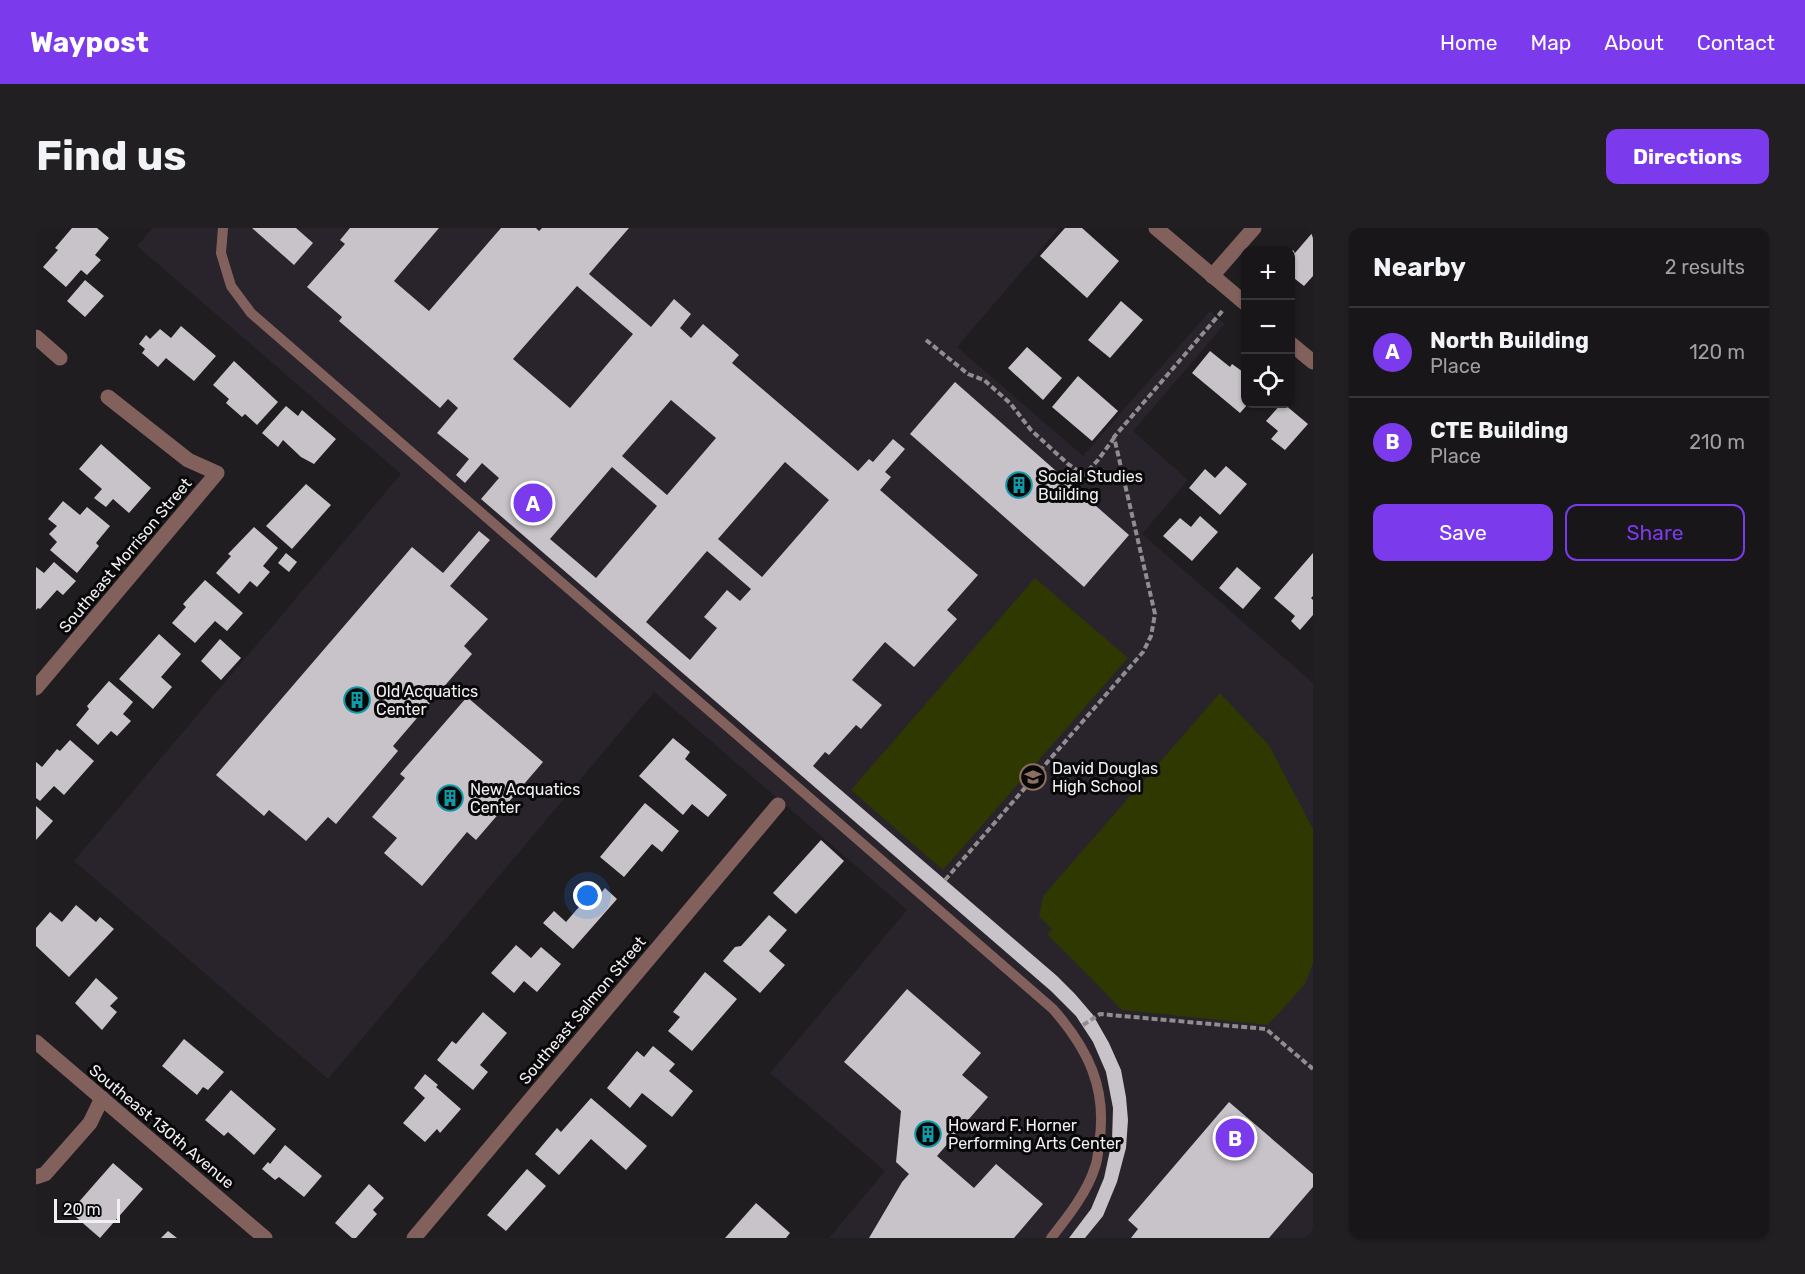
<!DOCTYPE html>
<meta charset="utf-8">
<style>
body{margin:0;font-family:Rubik,sans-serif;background:#211f22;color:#f1f3f6}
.controls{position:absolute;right:18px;top:18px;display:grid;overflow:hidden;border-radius:12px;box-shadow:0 2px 4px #0004}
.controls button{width:54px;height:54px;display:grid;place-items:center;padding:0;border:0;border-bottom:2px solid #363538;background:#181619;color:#f1f3f6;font:30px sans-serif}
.scale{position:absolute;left:18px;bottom:15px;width:66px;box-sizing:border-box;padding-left:6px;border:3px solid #f1eff2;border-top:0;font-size:16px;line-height:21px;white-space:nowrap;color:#f1eff2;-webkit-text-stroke:4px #090809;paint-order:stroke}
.you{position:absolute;left:552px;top:668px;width:21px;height:21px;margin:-15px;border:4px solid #fff;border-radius:50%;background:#1a73e8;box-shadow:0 0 0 9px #1a73e833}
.badge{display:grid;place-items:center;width:39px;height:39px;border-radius:50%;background:#7c3aed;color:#fff;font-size:20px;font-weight:700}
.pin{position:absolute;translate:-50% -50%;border:3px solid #fff;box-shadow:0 2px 6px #0006}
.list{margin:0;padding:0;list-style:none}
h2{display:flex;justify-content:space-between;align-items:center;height:78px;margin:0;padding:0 24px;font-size:26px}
h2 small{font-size:20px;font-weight:400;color:#9f9fa2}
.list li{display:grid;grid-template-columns:39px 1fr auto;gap:18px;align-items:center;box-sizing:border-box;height:90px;padding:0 24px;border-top:2px solid #363538}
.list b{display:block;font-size:22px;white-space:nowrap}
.list p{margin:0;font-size:20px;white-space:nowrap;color:#9f9fa2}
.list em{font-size:20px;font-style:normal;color:#9f9fa2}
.actions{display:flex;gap:12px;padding:18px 24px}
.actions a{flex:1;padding:14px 0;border:2px solid #7c3aed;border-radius:12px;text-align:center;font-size:21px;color:#7c3aed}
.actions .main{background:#7c3aed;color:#fff}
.icon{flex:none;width:33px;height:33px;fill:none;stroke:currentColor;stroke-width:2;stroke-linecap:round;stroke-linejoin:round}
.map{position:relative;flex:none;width:1277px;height:1010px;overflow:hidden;border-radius:12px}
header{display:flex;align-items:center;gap:36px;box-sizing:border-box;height:84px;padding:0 30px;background:#7c3aed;color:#fff}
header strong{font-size:28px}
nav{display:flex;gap:33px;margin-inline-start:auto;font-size:21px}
.intro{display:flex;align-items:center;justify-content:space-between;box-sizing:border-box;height:144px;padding:0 36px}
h1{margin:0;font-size:42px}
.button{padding:15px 27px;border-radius:12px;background:#7c3aed;color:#fff;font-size:21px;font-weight:700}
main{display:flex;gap:36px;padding:0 36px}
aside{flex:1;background:#181619;border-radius:12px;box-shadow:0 2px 4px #0004}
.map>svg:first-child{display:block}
</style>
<header>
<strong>Waypost</strong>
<nav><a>Home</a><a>Map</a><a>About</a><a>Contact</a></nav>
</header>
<div class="intro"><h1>Find us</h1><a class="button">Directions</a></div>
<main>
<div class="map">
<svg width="1277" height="1010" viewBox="0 0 1277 1010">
<rect width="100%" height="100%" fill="#201d21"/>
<!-- built -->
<path fill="#29232c" d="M117,0h906l-102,119 126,109 127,-145 15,13 -92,107 55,49 -46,54 171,149v555h-484l56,-67 -115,-98 137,-163 -253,-218 -326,387 -254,-218 327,-387 -264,-228z"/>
<!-- green -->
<g fill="#2e3800">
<path d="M999,350l93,80 -185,212 -92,-80z"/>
<path d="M1184,465l49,52 44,84v134l-8,21 -37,41 -146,-15 -75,-76 5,-5 -13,-13 4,-20z"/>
</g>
<!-- building -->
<g fill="#c7c3c8" fill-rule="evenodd">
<path d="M36,0h25l12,10 -14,17 6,5 -14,15 -6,-5 -15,17 -23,-20 15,-17 -3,-2z"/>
<path d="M216,0h44l17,15 -19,22z"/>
<path d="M314,0h89l-45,53 35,30 72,-83h35l3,3 3,-3h87l-40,46 62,53 23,-28 17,15 -11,14 11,10 12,-14 36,31 -7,8 126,108 11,-12 4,3 20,-23 12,10 -20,23 6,5 -11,13 98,85 -31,35 10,9 -43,48 -29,-25 -33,38 30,25 -21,24 -5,-4 -27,30 -4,-3 -12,14 244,210 18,18 18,21 16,28 12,27 5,27 2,23 -2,28 -9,34 -14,34 -18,22h-16l22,-29 13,-31 8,-37 1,-33 -7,-36 -13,-30 -17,-26 -25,-25 -570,-492 18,-21 -17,-15 -17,20 -9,-8 13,-16 -32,-26 21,-25 -10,-9 -8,9 -101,-87 3,-4 -35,-30 38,-43 -5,-4zM541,58l56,48 -63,74 -57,-49zM635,172l45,38 -49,57 -45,-39zM749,234l44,38 -67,77 -44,-38zM576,239l45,39 -61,72 -46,-39zM671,323l44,38 -11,12 -13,-11 -23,27 13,11 -27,32 -44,-38z"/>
<path d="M1029,0h17l37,33 -32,37 -47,-42z"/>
<path d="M1277,4v44l-9,10 -14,-11v-22l3,-3 2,3z"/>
<path d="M49,52l19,16 -19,21 -18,-16z"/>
<path d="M1085,73l22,19 -33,38 -22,-18z"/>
<path d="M145,98l35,30 -22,25 -28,-23 -8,9 -16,-14 3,-4 -6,-5 7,-9 4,4 10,-10 11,9z"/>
<path d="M991,119l35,31 -19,22 -35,-32z"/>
<path d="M1174,123l20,16 2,-3 14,10v30h2l-8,9 -48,-40z"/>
<path d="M198,133l44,41 -21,23 -12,-11 -3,3 -16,-14 3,-4 -16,-14z"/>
<path d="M1042,148l40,35 -26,30 -40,-34z"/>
<path d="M919,154l174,153 -45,52 -174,-153z"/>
<path d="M1245,176h3l24,20 -23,26 -14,-11 7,-8 -12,-10z"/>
<path d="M250,178l12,10 4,-6 34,29 -22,25 -13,-7 -18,-17 -5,7 -16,-14z"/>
<path d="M65,216l50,44 -22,25 -16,-14 -7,8 -12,-9 8,-9 -23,-20z"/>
<path d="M1190,238l21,18 -27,31 -31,-27 16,-19 10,9z"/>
<path d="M270,256l25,21 -39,44 -26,-23z"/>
<path d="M27,273l17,14 7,-8 23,19 -14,17 3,3 -22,27 -27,-23 7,-8 -8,-8 8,-8 -9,-7z"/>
<path d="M1164,288l18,16 -26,29 -29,-25 17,-18 11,9z"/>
<path d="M218,299l24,21 -15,18 7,6 -13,15 -7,-6 -11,13 -23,-21 15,-17 -3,-2z"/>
<path d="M443,303l11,9 -40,46 38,33 -24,27 8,8 -79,92 5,5 -62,73 -8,-7 -22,24 -37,-31 -5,6 -48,-41 196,-228 31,26z"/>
<path d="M250,325l11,9 -8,10 -11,-9z"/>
<path d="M1277,325v43l-2,2 2,2v15l-13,15 -9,-9 4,-5 -21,-18z"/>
<path d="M18,334l22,19 -13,14 -6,-5 -17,19 -2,-1 -2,2v-43l8,6z"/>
<path d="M1201,339l24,21 -18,21 -24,-21z"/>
<path d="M169,352l38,33 -16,18 -12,-10 -20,22 -23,-20 14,-16 -3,-3z"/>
<path d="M123,406l22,20 -20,23 11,10 -19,22 -34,-30z"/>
<path d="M184,411l21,19 -20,22 -20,-19z"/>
<path d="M73,453l24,21 -10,12 8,7 -14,15 -6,-5 -13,14 -22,-20 13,-16 -2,-3z"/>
<path d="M431,469l76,65 -67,78 -9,-8 -45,54 -38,-33 13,-15 -25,-21 33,-39 -5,-4z"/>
<path d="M637,510l17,14 -5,7 42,36 -19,22 -16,-13 -9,11 -44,-39z"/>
<path d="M34,512l24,21 -30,34 -10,-9 -14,15 -4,-3v-36l6,5 15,-18 3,2z"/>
<path d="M609,575l34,28 -17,21 -10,-8 -28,33 -24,-20z"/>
<path d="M0,578l17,15 -17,19z"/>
<path d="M785,612l23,21 -48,53 -23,-21z"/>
<path d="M569,660l12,11 -44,50 -30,-26 11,-12 12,11 18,-21 6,5z"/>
<path d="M40,677l20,17 4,-5 14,12 -45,48 -33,-31v-18l14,-16 12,10z"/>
<path d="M733,687l18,15 -18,21 16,14 -25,28 -37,-32 12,-14 6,-1z"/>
<path d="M480,717l15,13 10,-11 20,17 -24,28 -13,-11 -10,12 -23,-20z"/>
<path d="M669,744l32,27 -45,52 -24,-20 12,-14 -7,-5z"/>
<path d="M60,750l22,20 -8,8 7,6 -15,18 -27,-27z"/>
<path d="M871,761l74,64 -19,22 26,22 -51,59 37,32 22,-24 47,40 -29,34h-145l33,-56 7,-8 -13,-12 5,-51 -57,-49z"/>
<path d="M447,784l24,21 -27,32 8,7 -15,18 -36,-30 15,-19 4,3z"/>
<path d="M148,811l40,33 -16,18 -5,-3 -6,8 -35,-29z"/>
<path d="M617,818l22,18 -6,7 24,20 -21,26 -30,-24 -12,15 -23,-20 30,-37 7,6z"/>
<path d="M389,846l13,11 -2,2 25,22 -21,24 -3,-4 -12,13 -22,-19 22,-25 -11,-10z"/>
<path d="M195,862l45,39 -22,26 -26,-23 -4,4 -19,-16z"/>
<path d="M555,870l56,48 -21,24 -35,-31 -32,36 -24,-21 22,-26 4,4z"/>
<path d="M1193,874l84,72v13l-44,51h-138l7,-9 -10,-9z"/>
<path d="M249,917l37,31 -18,21 -25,-20 -4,3 -13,-11 6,-7 2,2z"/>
<path d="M77,935l30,26 -43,49 -30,-26z"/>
<path d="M491,941l19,17 -40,45 -19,-16z"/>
<path d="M333,956l15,14 -11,12 4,4 -21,24h-4l-17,-15z"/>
<path d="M720,975l34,30 -4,5h-61z"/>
<path d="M132,1003l9,7h-16z"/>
</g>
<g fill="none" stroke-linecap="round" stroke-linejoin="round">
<!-- path -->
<g stroke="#908d91" stroke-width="4" stroke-dasharray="6 3" stroke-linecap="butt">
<path d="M890,112l42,34 16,6 26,23 21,27 37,34 16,11 14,-15 16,-22"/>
<path d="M909,652l198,-228 8,-16 4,-22 -41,-177 110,-128"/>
<path d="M1047,797l17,-11 166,15 47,40"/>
<path d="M1276,1010l1,-1"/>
</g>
<!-- lane -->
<path stroke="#82615c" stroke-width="10" d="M187,0l-2,25 10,33 20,27 802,696c35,40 55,80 46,135 -1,7 -1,16 -4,23 -7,24 -28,51 -44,71"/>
<!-- street -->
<g stroke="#82615c" stroke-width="15">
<path d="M1120,0l90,76"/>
<path d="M1176,48l42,-48"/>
<path d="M0,109l24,21"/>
<path d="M1254,115l23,19"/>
<path d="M0,460l181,-215 -29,-13 -80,-63"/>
<path d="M0,814l229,196"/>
<path d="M0,949l9,-3 45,-51 12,-25"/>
<path d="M378,1010l364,-433"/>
</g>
</g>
<!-- icons -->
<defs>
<g id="building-ring" transform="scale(1.35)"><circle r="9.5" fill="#090809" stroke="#0f9aa8" stroke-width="1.5"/><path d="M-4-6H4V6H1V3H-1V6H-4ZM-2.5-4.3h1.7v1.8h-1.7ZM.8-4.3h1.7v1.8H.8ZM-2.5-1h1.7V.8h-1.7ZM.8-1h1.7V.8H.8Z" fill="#0f9aa8"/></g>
<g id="school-ring" transform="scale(1.35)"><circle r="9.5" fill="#090809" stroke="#8d6e63" stroke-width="1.5"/><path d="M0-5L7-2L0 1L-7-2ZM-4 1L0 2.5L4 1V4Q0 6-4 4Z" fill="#8d6e63"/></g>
</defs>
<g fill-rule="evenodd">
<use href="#building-ring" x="983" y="257"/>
<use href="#building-ring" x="321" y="472"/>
<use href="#school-ring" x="997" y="549"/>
<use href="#building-ring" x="414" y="570"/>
<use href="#building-ring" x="892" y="906"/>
</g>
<g text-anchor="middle" stroke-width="6" stroke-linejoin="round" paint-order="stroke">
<!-- poi labels -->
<g font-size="16" fill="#f1eff2" stroke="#090809" text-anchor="start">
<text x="1002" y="254">Social Studies<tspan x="1002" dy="18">Building</tspan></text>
<text x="340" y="469">Old Acquatics<tspan x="340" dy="18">Center</tspan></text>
<text x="1016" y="546">David Douglas<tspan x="1016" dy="18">High School</tspan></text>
<text x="434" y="567">New Acquatics<tspan x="434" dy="18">Center</tspan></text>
<text x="912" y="903">Howard F. Horner<tspan x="912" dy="18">Performing Arts Center</tspan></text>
</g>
<!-- street labels -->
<g font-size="16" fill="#f1eff2" stroke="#090809">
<text transform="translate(89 327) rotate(-50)" y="6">Southeast Morrison Street</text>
<text transform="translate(546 782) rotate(-50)" y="6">Southeast Salmon Street</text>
<text transform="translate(126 898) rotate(40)" y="6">Southeast 130th Avenue</text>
</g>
</g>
</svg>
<div class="controls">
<button>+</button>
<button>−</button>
<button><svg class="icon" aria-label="locate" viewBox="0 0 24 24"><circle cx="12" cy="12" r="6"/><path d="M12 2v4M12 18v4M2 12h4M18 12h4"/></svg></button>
</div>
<div class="scale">20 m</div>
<div class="you"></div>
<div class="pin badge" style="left:497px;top:275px">A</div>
<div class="pin badge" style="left:1199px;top:910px">B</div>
</div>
<aside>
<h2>Nearby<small>2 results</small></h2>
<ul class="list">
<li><span class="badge">A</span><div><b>North Building</b><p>Place</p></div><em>120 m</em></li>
<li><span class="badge">B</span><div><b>CTE Building</b><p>Place</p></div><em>210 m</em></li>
</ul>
<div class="actions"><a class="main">Save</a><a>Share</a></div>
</aside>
</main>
